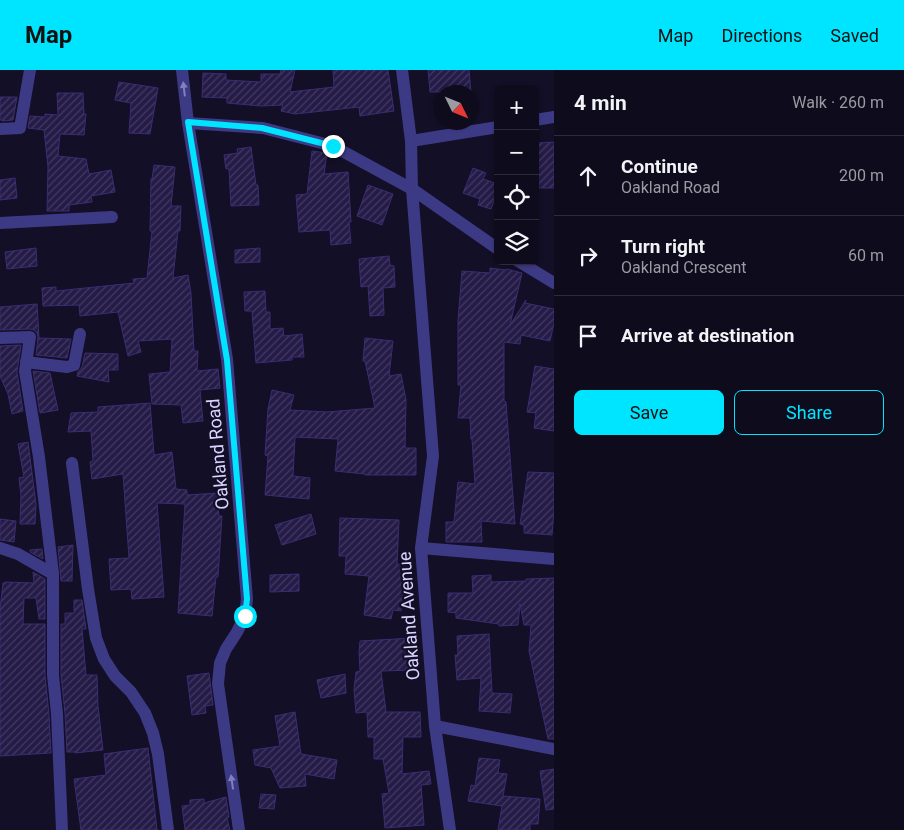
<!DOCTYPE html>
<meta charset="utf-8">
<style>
body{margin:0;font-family:Roboto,sans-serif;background:#171425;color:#f1f3f6}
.controls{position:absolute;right:15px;top:15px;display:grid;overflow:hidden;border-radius:8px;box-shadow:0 1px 4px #0004}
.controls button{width:45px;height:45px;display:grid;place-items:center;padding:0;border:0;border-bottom:1px solid #2e2b3b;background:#0e0b1c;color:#f1f3f6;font:25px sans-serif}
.compass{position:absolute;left:434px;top:15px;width:45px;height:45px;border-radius:50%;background:#0e0b1c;box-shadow:0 1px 4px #0004;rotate:133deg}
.stop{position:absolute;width:15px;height:15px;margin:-11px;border:4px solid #00e5ff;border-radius:50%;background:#fff}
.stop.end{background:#00e5ff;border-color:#fff;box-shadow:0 1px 5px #0008}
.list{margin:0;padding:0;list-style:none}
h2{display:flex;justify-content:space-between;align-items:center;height:65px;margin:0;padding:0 20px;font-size:21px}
h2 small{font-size:16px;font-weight:400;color:#9b9ba3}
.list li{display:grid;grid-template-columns:32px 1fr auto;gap:15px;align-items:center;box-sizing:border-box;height:80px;padding:0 20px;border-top:1px solid #2e2b3b}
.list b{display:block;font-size:19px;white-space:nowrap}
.list p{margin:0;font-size:16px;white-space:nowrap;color:#9b9ba3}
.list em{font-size:16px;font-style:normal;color:#9b9ba3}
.actions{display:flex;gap:10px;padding:15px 20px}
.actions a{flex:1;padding:11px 0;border:1px solid #00e5ff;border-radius:8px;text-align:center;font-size:18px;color:#00e5ff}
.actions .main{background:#00e5ff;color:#111}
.icon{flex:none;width:28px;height:28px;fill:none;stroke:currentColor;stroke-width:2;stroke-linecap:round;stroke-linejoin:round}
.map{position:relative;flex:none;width:554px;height:760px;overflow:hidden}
header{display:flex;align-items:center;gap:30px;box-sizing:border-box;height:70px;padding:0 25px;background:#00e5ff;color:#111}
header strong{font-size:24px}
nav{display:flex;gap:28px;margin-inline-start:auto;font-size:18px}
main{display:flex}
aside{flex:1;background:#0e0b1c}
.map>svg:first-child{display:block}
</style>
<header>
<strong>Map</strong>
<nav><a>Map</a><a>Directions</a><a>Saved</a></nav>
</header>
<main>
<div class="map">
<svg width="554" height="760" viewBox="0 0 554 760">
<defs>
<pattern id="building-hatch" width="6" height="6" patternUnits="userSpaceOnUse" patternTransform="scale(1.25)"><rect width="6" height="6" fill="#241b47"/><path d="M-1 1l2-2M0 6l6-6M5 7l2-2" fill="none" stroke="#433b63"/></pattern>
</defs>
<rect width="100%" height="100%" fill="#130f26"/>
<!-- building -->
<g fill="url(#building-hatch)" stroke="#3b2d73">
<path d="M281,0h14l-5,22 44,-5 -1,-17h55l6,41 -34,5 -1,-9 -64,7 -14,-3 2,-6 -22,1 -34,-3v-5l-25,-1 1,-24 23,1v6l35,2v-8h19z"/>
<path d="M428,0h41l2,22h-41z"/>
<path d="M119,12l39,6 -8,46 -21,-1 2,-30 -16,-3z"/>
<path d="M57,23h26l1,21h2l-2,21 -24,-1 -2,22 28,3 3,15 22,-4 4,22 -24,4 1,6 -23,3v6h-22l1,-44 -4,-37 -16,-2 2,-12 15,1v-3l13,1z"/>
<path d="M0,27h17l-4,23 -11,1v-1h-2z"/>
<path d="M554,72v46h-15l-1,-45z"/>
<path d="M251,77l5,38h2l1,20 -28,1 -2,-37h-3l-2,-14 14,-2 -1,-4z"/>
<path d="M312,81l15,2 -3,21 24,-2 3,50h-2l2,21 -20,2 -1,-15 -31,2 -3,-37 11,-1z"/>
<path d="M154,95l21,2 -4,39h10l-1,25h-2l-5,47 15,-3 3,18 3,58h4l-1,20 21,-2 2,19 -20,2 3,31 -20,2 -2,-18 -29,-1 -3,-30 21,-2 2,-33 -34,2 3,11 -13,4 -10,-44 -38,4 -1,-11 -36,1 -1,-18 14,-1v4l78,-8 -1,-4 14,-1 5,-47h-2l1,-52h1z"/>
<path d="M473,98l13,5 -3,6 15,5v7l-7,18 -13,-4 2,-6 -17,-6z"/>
<path d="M15,108l2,20 -17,2v-20z"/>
<path d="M368,115l25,9 -11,31 -25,-9z"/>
<path d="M36,178l1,18 -30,3 -2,-17z"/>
<path d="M260,178v14l-25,1v-13z"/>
<path d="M389,186l1,9 4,1 1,21 -12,1 1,27 -14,1 -2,-30 -7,1 -2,-28z"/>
<path d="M490,198l16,2 1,-1 15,4 -12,52 16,-25 -1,3 29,6v14l-4,18 -29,-6 -1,9 -16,-2v59l2,1 9,122 -34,-3 1,21h-36v-20h8l4,-40 17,2 -3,-45h-1l-1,-21h-12l3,-33h-3v-65l4,-49 28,2z"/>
<path d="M265,221l1,21h4v17l13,-1 1,8 18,-2 2,23h-12v3l-36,3 -4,-52h-7l-1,-19z"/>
<path d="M37,234l2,34 32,1 -4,19 -31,-3 2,-17 -1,-5 -3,-3 -4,-1 -30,1v-23z"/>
<path d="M365,268l28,3 -4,35 12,-2 5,26 -1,48h11v27h-51v-1l-30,-3 3,-32 -43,-2 -2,39 17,2 -1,21 -44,-4 3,-39 -3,-1 3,-46 4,-19 22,5 -4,15 37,2 48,-4 -10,-47h-2z"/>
<path d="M21,275l-4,27 6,39 -11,3 -4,-20 -8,-18v-30z"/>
<path d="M85,283l33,1v16h-10l1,12 -32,-6 1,-4 4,-5z"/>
<path d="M535,296l19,3v62l-20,-3 2,-15 -9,-1z"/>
<path d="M33,301l17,2 8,37 -18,3z"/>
<path d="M150,333l4,52 18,-3 4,37 11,1v5l30,-2 2,23h3l-4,61h-2l-4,39 -34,-3 7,-109 -28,-1 7,94 -32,2 -1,-10 -20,1 -2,-31 20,-1 -6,-84 -31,5 -2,-17 3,-1 -2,-30 -23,1 3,-19 27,-1v-5z"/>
<path d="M28,372l8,62 -1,20h-15l1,-28 -2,-18 5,-1 -6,-33z"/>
<path d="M528,402l26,1v37l-2,25 -28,-2v-8l-4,-1z"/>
<path d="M311,444l5,20 -34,11 -7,-20z"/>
<path d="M340,448l59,2 -2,44 9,1 -5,46 -8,-1 -2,9 -27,-4 5,-39 -24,-2 1,-18h-7z"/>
<path d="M0,449l16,2 -2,21 -14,-2z"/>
<path d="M73,475l-1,36h-11l-3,-34z"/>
<path d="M42,479l1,10 -13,-7v-2z"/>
<path d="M33,502l12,7v40h-6l-3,-21h-12l-1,26h22v51l4,40 2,38 -51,3v-147l3,-26h2v-1l29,1z"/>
<path d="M299,504v17l-29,1v-17z"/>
<path d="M491,505v7l35,-1v-2l28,-1v161h-6l-19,-88 2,-26h-7l-4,-21 -2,21 -19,1v-2l-43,-6v-5l-8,-1v-19h25l-1,-17z"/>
<path d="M74,530h8l4,29h-4l4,46h11l1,31 5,44 -28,3v-1h-8l-2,-39 -4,-38v-51h4v-11h9z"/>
<path d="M489,564l3,59 20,1 -2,19 -31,-2 2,-33 -24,2 -2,-25h3l-1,-19z"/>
<path d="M413,568l2,32 -34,1 5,41h34l1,25h-18l-1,37 27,-3 2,13 -10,1 3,40 -39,3 -3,-34 7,-1 -6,-34h-9v-22h-6l-1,-25 -11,1 -2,-23 2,-18 4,-1 -1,-18 1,-12z"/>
<path d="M209,603l4,32 -8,1 1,7 -14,2 -5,-39z"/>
<path d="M345,604l1,19 -25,5 -4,-18z"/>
<path d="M295,642l6,42 36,6 -3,19 -29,-5 1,12 -26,2 -9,-20 -16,-3 -2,-15 27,-4 -5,-30z"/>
<path d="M148,678l9,82h-76l-7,-51 32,-4 -2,-21z"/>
<path d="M479,688l21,2 -2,13 9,1 -4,22 37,3 -2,25h-8v6h-32l4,-24 -34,-5 3,-16 4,1z"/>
<path d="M554,699v40l-8,1 -6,-39z"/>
<path d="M261,724l15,1 -2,14 -15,-1z"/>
<path d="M226,727l3,20 -2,1 3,12h-45l-3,-24 8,-1v-5l14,-1v4z"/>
</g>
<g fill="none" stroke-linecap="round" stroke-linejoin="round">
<!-- minor -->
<g stroke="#3d3a85" stroke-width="12">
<path d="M182,0l6,53 39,236 20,240 -2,17 -8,16 -11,17 -6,14 -2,21 21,146"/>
<path d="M402,0l9,71 1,48 21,267 -12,92 14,178 15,104"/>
<path d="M535,50l19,-3"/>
<path d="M188,53l75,5 70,18 79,43 86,60"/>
<path d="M0,59l20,-1 10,-58"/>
<path d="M411,71l87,-14"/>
<path d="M0,153l112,-6"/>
<path d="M518,191l36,22"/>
<path d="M0,268l30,-1 -5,34 14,86 14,117"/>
<path d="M26,292l41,5 7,-2 6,-31"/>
<path d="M72,393l16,126 8,49 8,21 11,17 16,16 14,21 8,20 5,21 10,76"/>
<path d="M0,478l18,6 35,20v101l4,39 5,116"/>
<path d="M421,478l133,11"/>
<path d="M435,656l119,23"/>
</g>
</g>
<!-- one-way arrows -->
<defs><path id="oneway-solid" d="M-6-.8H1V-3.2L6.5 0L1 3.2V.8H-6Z" transform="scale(1.25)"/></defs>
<g fill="#837fbc">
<use href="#oneway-solid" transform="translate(184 19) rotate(-97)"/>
<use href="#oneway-solid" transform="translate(232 712) rotate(-98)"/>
</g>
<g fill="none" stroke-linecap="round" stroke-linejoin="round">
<!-- route -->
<path stroke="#00e5ff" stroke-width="6" d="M245,546l2,-17 -20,-239 -39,-238 74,6 71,18"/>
</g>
<g text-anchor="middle" stroke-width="4.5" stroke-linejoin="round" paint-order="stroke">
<!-- street labels -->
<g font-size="18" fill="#d9d4ff" stroke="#130f26">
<text transform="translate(218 384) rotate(-95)" y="6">Oakland Road</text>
<text transform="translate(409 546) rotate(-94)" y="6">Oakland Avenue</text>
</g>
</g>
</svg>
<div class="controls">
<button>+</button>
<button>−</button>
<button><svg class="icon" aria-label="locate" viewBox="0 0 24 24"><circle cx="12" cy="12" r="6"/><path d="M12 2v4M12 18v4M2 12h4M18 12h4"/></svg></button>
<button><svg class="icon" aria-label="layers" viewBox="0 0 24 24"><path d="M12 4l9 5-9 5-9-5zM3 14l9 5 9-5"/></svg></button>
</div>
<svg class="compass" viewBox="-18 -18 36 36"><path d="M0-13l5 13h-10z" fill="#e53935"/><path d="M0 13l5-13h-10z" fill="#9b9ba3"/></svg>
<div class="stop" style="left:245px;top:546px"></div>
<div class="stop end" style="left:333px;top:76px"></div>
</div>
<aside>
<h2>4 min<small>Walk · 260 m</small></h2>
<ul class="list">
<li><svg class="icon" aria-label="ahead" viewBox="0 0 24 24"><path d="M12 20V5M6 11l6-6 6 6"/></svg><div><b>Continue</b><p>Oakland Road</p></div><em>200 m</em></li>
<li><svg class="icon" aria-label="right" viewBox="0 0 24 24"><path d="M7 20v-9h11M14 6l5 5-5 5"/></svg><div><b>Turn right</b><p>Oakland Crescent</p></div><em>60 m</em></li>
<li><svg class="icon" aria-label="arrive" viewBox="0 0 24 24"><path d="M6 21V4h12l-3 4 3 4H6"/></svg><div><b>Arrive at destination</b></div></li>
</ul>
<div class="actions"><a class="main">Save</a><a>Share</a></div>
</aside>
</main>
